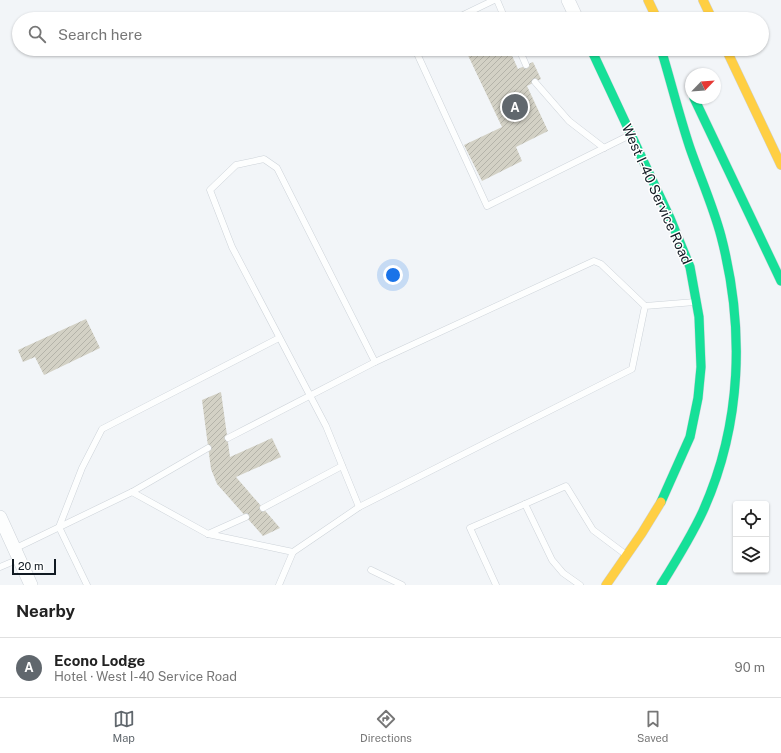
<!DOCTYPE html>
<meta charset="utf-8">
<style>
body{margin:0;font-family:"Public Sans",sans-serif;background:#f2f2f2;color:#222}
.controls{position:absolute;right:12px;bottom:12px;display:grid;overflow:hidden;border-radius:4px;box-shadow:0 1px 3px #0004}
.controls button{width:36px;height:36px;display:grid;place-items:center;padding:0;border:0;border-bottom:1px solid #e0e0e0;background:#fff;color:#222;font:20px sans-serif}
.compass{position:absolute;left:685px;top:68px;width:36px;height:36px;border-radius:50%;background:#fff;box-shadow:0 1px 3px #0004;rotate:65deg}
.scale{position:absolute;left:12px;bottom:10px;width:44px;box-sizing:border-box;padding-left:4px;border:2px solid #111a22;border-top:0;font-size:11px;line-height:14px;white-space:nowrap;color:#111a22;-webkit-text-stroke:3px #fff;paint-order:stroke}
.you{position:absolute;left:393px;top:275px;width:14px;height:14px;margin:-10px;border:3px solid #fff;border-radius:50%;background:#1a73e8;box-shadow:0 0 0 6px #1a73e833}
.badge{display:grid;place-items:center;width:26px;height:26px;border-radius:50%;background:#60676d;color:#fff;font-size:13px;font-weight:700}
.pin{position:absolute;translate:-50% -50%;border:2px solid #fff;box-shadow:0 1px 4px #0006}
.list{margin:0;padding:0;list-style:none}
h2{display:flex;justify-content:space-between;align-items:center;height:52px;margin:0;padding:0 16px;font-size:17px}
h2 small{font-size:13px;font-weight:400;color:#767676}
.list li{display:grid;grid-template-columns:26px 1fr auto;gap:12px;align-items:center;box-sizing:border-box;height:60px;padding:0 16px;border-top:1px solid #e0e0e0}
.list b{display:block;font-size:15px;white-space:nowrap}
.list p{margin:0;font-size:13px;white-space:nowrap;color:#767676}
.list em{font-size:13px;font-style:normal;color:#767676}
.icon{flex:none;width:22px;height:22px;fill:none;stroke:currentColor;stroke-width:2;stroke-linecap:round;stroke-linejoin:round}
.map{position:relative;flex:none;width:781px;height:585px;overflow:hidden}
.search{position:absolute;background:#fff;box-shadow:0 1px 3px #0004;left:12px;right:12px;top:12px;height:44px;display:flex;align-items:center;gap:10px;box-sizing:border-box;padding:0 14px;border-radius:22px;color:#767676;font-size:15px}
.sheet{height:112px;background:#fff}
nav{display:flex;justify-content:space-around;align-items:center;box-sizing:border-box;height:56px;border-top:1px solid #e0e0e0;background:#fff;font-size:11px;color:#767676}
nav a{display:grid;justify-items:center;gap:2px}
nav .on{color:#60676d}
.map>svg:first-child{display:block}
</style>
<div class="map">
<svg width="781" height="585" viewBox="0 0 781 585">
<defs>
<pattern id="building-hatch" width="6" height="6" patternUnits="userSpaceOnUse"><rect width="6" height="6" fill="#d3d1c5"/><path d="M-1 1l2-2M0 6l6-6M5 7l2-2" fill="none" stroke="#b4b3a9"/></pattern>
</defs>
<rect width="100%" height="100%" fill="#f2f5f8"/>
<!-- building -->
<g fill="url(#building-hatch)">
<path d="M465,49h44l9,20 15,-7 8,17 -14,7 21,45 -32,16 6,14 -40,20 -18,-36 38,-18z"/>
<path d="M86,319l14,29 -56,27 -9,-18 -12,5 -5,-12z"/>
<path d="M221,392l9,65 42,-19 9,19 -45,20 44,51 -17,8 -46,-52 -6,-15 -9,-69z"/>
</g>
<g fill="none" stroke-linecap="round" stroke-linejoin="round">
<!-- lane casing -->
<g stroke="#cdd3d9" stroke-width="7">
<g id="lane">
<path d="M497,0l8,19"/>
<path d="M455,19l39,-19"/>
<path d="M415,49l72,157 143,-71"/>
<path d="M519,49l7,16"/>
<path d="M535,82l34,39 35,27"/>
<path d="M228,438l147,-76 219,-101 7,3 44,42"/>
<path d="M132,492l76,-44"/>
<path d="M359,507l-33,-81 -94,-179 -22,-57 26,-25 28,-6 13,9 98,194"/>
<path d="M263,508l79,-42"/>
<path d="M208,534l38,-17"/>
<path d="M14,549l118,-57 76,42 85,18 66,-45 273,-138 13,-63 50,-4"/>
<path d="M0,567l19,-8"/>
<path d="M371,570l31,15"/>
<path d="M87,585l-28,-58 23,-59 20,-39 177,-91"/>
<path d="M279,585l14,-33"/>
<path d="M496,585l-26,-57 55,-24"/>
<path d="M580,585l-17,-12 -11,-13 -27,-56 41,-18 27,44 32,24"/>
</g>
</g>
<!-- street casing -->
<g stroke="#cdd3d9" stroke-width="14">
<g id="street">
<path d="M568,0l9,19"/>
<path d="M0,517l31,68"/>
</g>
</g>
<!-- fast casing -->
<g stroke="#cdd3d9" stroke-width="10">
<g id="fast">
<path d="M591,49l79,169 20,49 9,50 2,50 -3,31 -8,39 -29,65"/>
<path d="M661,49c10,33 18,66 29,99 10,29 23,58 31,88 24,92 21,188 -18,275 -12,26 -27,50 -42,74"/>
<path d="M694,98l87,183"/>
</g>
</g>
<!-- slow casing -->
<g stroke="#cdd3d9" stroke-width="10">
<g id="slow">
<path d="M648,0l9,19"/>
<path d="M703,0l9,19"/>
<path d="M726,49l55,116"/>
<path d="M606,585l36,-52 19,-31"/>
</g>
</g>
<!-- lane -->
<use href="#lane" stroke="#fdfefe" stroke-width="6"/>
<!-- street -->
<use href="#street" stroke="#fdfefe" stroke-width="13"/>
<!-- fast -->
<use href="#fast" stroke="#16e098" stroke-width="9"/>
<!-- slow -->
<use href="#slow" stroke="#ffcf43" stroke-width="9"/>
</g>
<g text-anchor="middle" stroke-width="3" stroke-linejoin="round" paint-order="stroke">
<!-- street labels -->
<g font-size="14" fill="#111a22" stroke="#fff">
<text transform="translate(657 194) rotate(66)" y="5">West I-40 Service Road</text>
</g>
</g>
</svg>
<div class="controls">
<button><svg class="icon" aria-label="locate" viewBox="0 0 24 24"><circle cx="12" cy="12" r="6"/><path d="M12 2v4M12 18v4M2 12h4M18 12h4"/></svg></button>
<button><svg class="icon" aria-label="layers" viewBox="0 0 24 24"><path d="M12 4l9 5-9 5-9-5zM3 14l9 5 9-5"/></svg></button>
</div>
<svg class="compass" viewBox="-18 -18 36 36"><path d="M0-13l5 13h-10z" fill="#e53935"/><path d="M0 13l5-13h-10z" fill="#767676"/></svg>
<div class="scale">20 m</div>
<div class="you"></div>
<div class="pin badge" style="left:515px;top:107px">A</div>
<div class="search"><svg class="icon" aria-label="search" viewBox="0 0 24 24"><circle cx="10" cy="10" r="6"/><path d="M15 15l6 6"/></svg>Search here</div>
</div>
<section class="sheet">
<h2>Nearby<small></small></h2>
<ul class="list">
<li><span class="badge">A</span><div><b>Econo Lodge</b><p>Hotel · West I-40 Service Road</p></div><em>90 m</em></li>
</ul>
</section>
<nav>
<a class="on"><svg class="icon" aria-label="map" viewBox="0 0 24 24"><path d="M3 6l6-2 6 2 6-2v14l-6 2-6-2-6 2zM9 4v14M15 6v14"/></svg>Map</a>
<a><svg class="icon" aria-label="directions" viewBox="0 0 24 24"><path d="M12 3l9 9-9 9-9-9zM9 14v-3h6M13 9l2 2-2 2"/></svg>Directions</a>
<a><svg class="icon" aria-label="saved" viewBox="0 0 24 24"><path d="M7 4h10v16l-5-4-5 4z"/></svg>Saved</a>
</nav>
